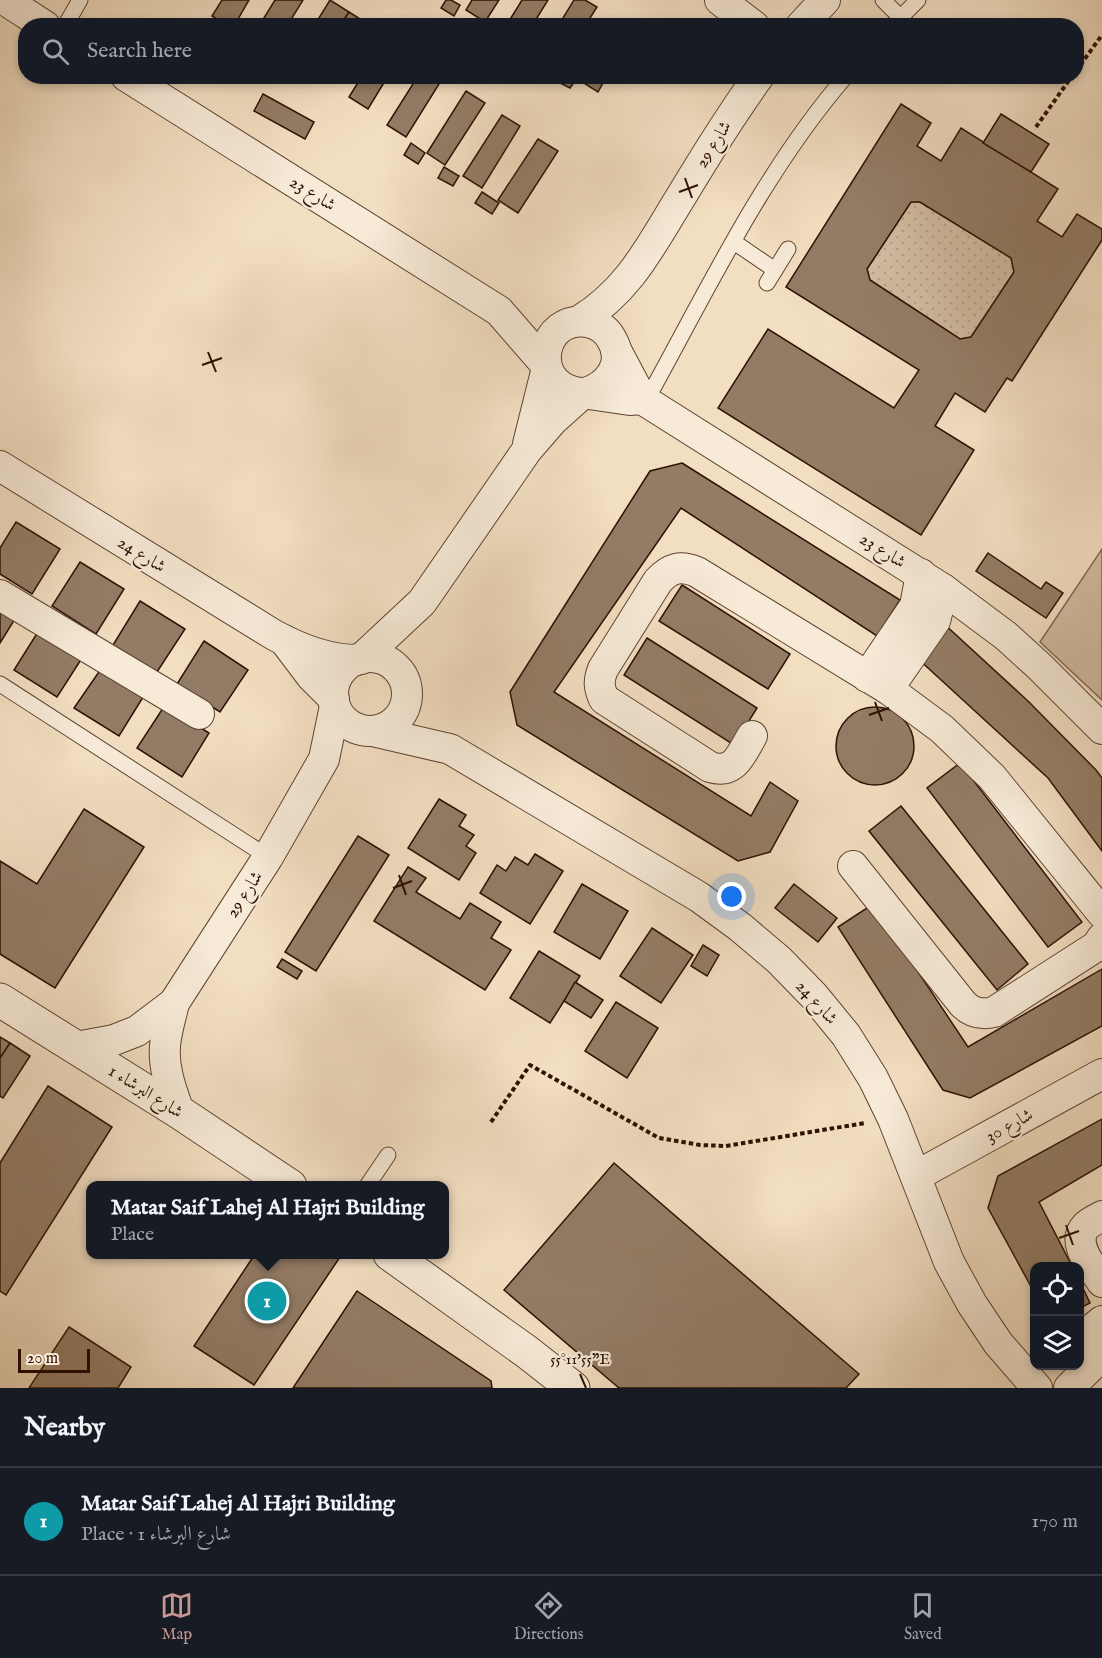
<!DOCTYPE html>
<meta charset="utf-8">
<style>
body{margin:0;font-family:"IM FELL English",Amiri,serif;background:#242831;color:#f1f3f6}
.controls{position:absolute;right:18px;bottom:18px;display:grid;overflow:hidden;border-radius:12px;box-shadow:0 3px 9px #0003}
.controls button{width:54px;height:54px;display:grid;place-items:center;padding:0;border:0;border-bottom:2px solid #363941;background:#171b24;color:#f1f3f6;font:30px sans-serif}
.scale{position:absolute;left:18px;bottom:15px;width:72px;box-sizing:border-box;padding-left:6px;border:3px solid #2d1103;border-top:0;font-size:16px;line-height:21px;white-space:nowrap;color:#2d1103;-webkit-text-stroke:4px #f7ead7;paint-order:stroke}
.you{position:absolute;left:732px;top:897px;width:21px;height:21px;margin:-15px;border:4px solid #fff;border-radius:50%;background:#1a73e8;box-shadow:0 0 0 9px #1a73e833}
.badge{display:grid;place-items:center;width:39px;height:39px;border-radius:50%;background:#c59692;color:#fff;font-size:20px;font-weight:700}
.pin{position:absolute;translate:-50% -50%;border:3px solid #fff;box-shadow:0 2px 6px #0006}
.popup{position:absolute;left:86px;top:1181px;width:363px;height:78px;box-sizing:border-box;display:grid;place-content:center;border-radius:12px;background:#171b24;filter:drop-shadow(0 2px 4px #0005);font-size:20px;white-space:nowrap;color:#9ea1a6}
.popup b{font-size:22px;color:#f1f3f6}
.popup::after{content:'';position:absolute;left:50%;top:100%;margin-left:-12px;border:12px solid transparent;border-top-color:#171b24}
.list{margin:0;padding:0;list-style:none}
h2{display:flex;justify-content:space-between;align-items:center;height:78px;margin:0;padding:0 24px;font-size:26px}
h2 small{font-size:20px;font-weight:400;color:#9ea1a6}
.list li{display:grid;grid-template-columns:39px 1fr auto;gap:18px;align-items:center;box-sizing:border-box;height:108px;padding:0 24px;border-top:2px solid #363941}
.list b{display:block;font-size:22px;white-space:nowrap}
.list p{margin:0;font-size:20px;white-space:nowrap;color:#9ea1a6}
.list em{font-size:20px;font-style:normal;color:#9ea1a6}
.icon{flex:none;width:33px;height:33px;fill:none;stroke:currentColor;stroke-width:2;stroke-linecap:round;stroke-linejoin:round}
.map{position:relative;flex:none;width:1102px;height:1388px;overflow:hidden}
.search{position:absolute;background:#171b24;box-shadow:0 3px 9px #0003;left:18px;right:18px;top:18px;height:66px;display:flex;align-items:center;gap:15px;box-sizing:border-box;padding:0 21px;border-radius:24px;color:#9ea1a6;font-size:22px}
.sheet{height:186px;background:#171b24}
nav{display:flex;justify-content:space-around;align-items:center;box-sizing:border-box;height:84px;border-top:2px solid #363941;background:#171b24;font-size:16px;color:#9ea1a6}
nav a{display:grid;justify-items:center;gap:3px}
nav .on{color:#c59692}
.map>svg:first-child{display:block}
</style>
<div class="map">
<svg width="1102" height="1388" viewBox="0 0 1102 1388">
<defs>
<pattern id="garden-dots" width="8" height="8" patternUnits="userSpaceOnUse" patternTransform="scale(1.5)"><rect width="8" height="8" fill="#d1bba1"/><path d="M2 2h.1M6 6h.1" fill="none" stroke="#b4a089" stroke-width="1.8" stroke-linecap="round"/></pattern>
</defs>
<rect width="100%" height="100%" fill="#f2dec1"/>
<filter id="stains"><feTurbulence type="fractalNoise" baseFrequency=".00333" numOctaves="4"/><feColorMatrix values="0 0 0 0 .2 0 0 0 0 .09 0 0 0 0 .02 0 0 0 .5 -.17"/></filter>
<radialGradient id="worn" r=".72"><stop offset=".6" stop-color="#630" stop-opacity="0"/><stop offset="1" stop-color="#630" stop-opacity=".3"/></radialGradient>
<!-- grass -->
<path fill="#d1bba1" stroke="#7f6652" stroke-width="1.5" d="M1102,549v151l-62,-58z"/>
<!-- garden -->
<path fill="url(#garden-dots)" stroke="#7f6652" stroke-width="1.5" d="M911,202h9l91,56 3,14 -43,65 -11,2 -90,-59 -3,-11z"/>
<!-- building -->
<g fill="#937c66" stroke="#2d1103" stroke-width="1.5" fill-rule="evenodd">
<path d="M222,0h27l-15,26h-6l-16,-10z"/>
<path d="M275,0h28l-16,26h-28z"/>
<path d="M330,0l19,12 -9,14h-26z"/>
<path d="M446,0h5l9,5 -6,11 -13,-8z"/>
<path d="M472,0h27l-14,22 -19,-12z"/>
<path d="M522,0h26l-16,26h-26z"/>
<path d="M574,0h11l12,7 -12,19h-27z"/>
<path d="M349,12l19,12 -1,2h-27z"/>
<path d="M362,76h26l-20,33 -19,-12z"/>
<path d="M418,76h26l-38,61 -19,-12z"/>
<path d="M562,76h13l2,2 -7,10 -12,-6z"/>
<path d="M581,76h26l-9,16 -19,-12z"/>
<path d="M466,91l19,12 -40,62 -18,-12z"/>
<path d="M263,94l51,28 -9,17 -51,-28z"/>
<path d="M901,104l30,19 -14,23 24,15 20,-33 97,61 -21,32 25,16 15,-23 25,15v11l-90,141 -5,-3 -22,34 -30,-19 -20,33 39,24 -53,85 -203,-127 50,-79 126,79 25,-38 -133,-83zM911,202h9l91,56 3,14 -43,65 -11,2 -90,-59 -3,-11z"/>
<path d="M1001,114l48,30 -18,28 -48,-29z"/>
<path d="M502,115l18,11 -38,62 -19,-12z"/>
<path d="M538,139l20,12 -40,62 -20,-13z"/>
<path d="M411,143l14,10 -7,11 -14,-9z"/>
<path d="M444,167l15,9 -6,10 -15,-8z"/>
<path d="M482,192l17,11 -7,11 -17,-11z"/>
<path d="M682,463l218,137 -23,36 -196,-128 -127,184 197,124 19,-34 28,19 -28,51 -32,9 -221,-136 -7,-33 140,-221z"/>
<path d="M16,522l44,27 -28,45 -32,-20v-26z"/>
<path d="M988,553l53,36 5,-7 17,11 -17,25 -70,-47z"/>
<path d="M80,562l44,27 -28,45 -44,-28z"/>
<path d="M682,585l108,69 -22,35 -109,-68z"/>
<path d="M140,601l45,28 -28,43 -44,-27z"/>
<path d="M0,603l18,11 -18,29z"/>
<path d="M942,622l87,80 67,68 6,8v73l-54,-73 -132,-121z"/>
<path d="M41,627l43,28 -27,42 -43,-27z"/>
<path d="M647,638l110,70 -23,37 -110,-70z"/>
<path d="M204,641l44,29 -28,42 -43,-28z"/>
<path d="M103,666l42,28 -26,42 -45,-28z"/>
<path d="M165,705l44,28 -27,44 -45,-29z"/>
<circle cx="875" cy="746" r="39"/>
<path d="M960,763l122,159 -34,25 -121,-159z"/>
<path d="M439,799l27,16 -7,11 15,9 -8,11 10,7 -17,27 -51,-32z"/>
<path d="M901,806l127,158 -31,26 -128,-159z"/>
<path d="M84,809l60,38 -89,141 -55,-34v-93l37,23z"/>
<path d="M358,836l31,19 -73,116 -31,-19z"/>
<path d="M535,854l28,17 -33,53 -50,-31 17,-28 9,6 9,-14 13,8z"/>
<path d="M408,867l18,11 -10,14 44,27 10,-16 31,19 -10,16 20,12 -26,40 -111,-69z"/>
<path d="M582,884l46,27 -28,48 -46,-27z"/>
<path d="M794,884l43,34 -19,24 -43,-34z"/>
<path d="M873,904l95,143 134,-78v57l-132,72 -27,-8 -105,-163z"/>
<path d="M652,928l41,27 -32,48 -41,-27z"/>
<path d="M703,945l16,10 -12,21 -16,-10z"/>
<path d="M539,951l41,25 -30,47 -40,-25z"/>
<path d="M282,959l20,12 -5,8 -20,-12z"/>
<path d="M575,982l28,18 -12,18 -27,-17z"/>
<path d="M616,1002l42,26 -31,50 -42,-27z"/>
<path d="M0,1037l10,6 -10,15z"/>
<path d="M10,1043l20,13 -27,42 -3,-2v-38z"/>
<path d="M48,1086l64,41 -106,168 -6,-4v-128z"/>
<path d="M1102,1119v46l-63,37 33,64h-38v26l-46,-84 10,-32z"/>
<path d="M614,1163l245,211 -13,14h-227l-115,-98z"/>
<path d="M255,1254h81l4,3 -86,128 -60,-39z"/>
<path d="M1080,1282l10,21 -10,5z"/>
<path d="M357,1291l134,90 1,7h-199z"/>
<path d="M69,1327l62,40 -13,21h-89z"/>
</g>
<g fill="none" stroke-linecap="round" stroke-linejoin="round">
<!-- service casing -->
<g stroke="#5e4432" stroke-width="17">
<g id="service">
<path d="M883,0l26,26"/>
<path d="M65,26l15,-26"/>
<path d="M892,26l26,-26"/>
<path d="M734,242l41,28"/>
<path d="M767,283l21,-34"/>
<path d="M646,401c61,-110 117,-229 200,-325"/>
<path d="M0,684l268,173"/>
<path d="M367,1186l21,-31"/>
</g>
</g>
<!-- minor casing -->
<g stroke="#5e4432" stroke-width="32">
<g id="minor">
<path d="M5,0l40,26"/>
<path d="M720,0l34,26"/>
<path d="M801,26l24,-26"/>
<path d="M126,76l373,235 47,54"/>
<path d="M579,321c51,-31 72,-76 103,-126 24,-40 49,-80 77,-119"/>
<path d="M616,350l26,49 301,190 63,47 33,30 63,63"/>
<path d="M585,393c23,-7 41,-29 27,-53 -5,-10 -14,-16 -25,-18 -45,-7 -59,59 -12,70l55,8 12,-1"/>
<path d="M528,444l19,-76"/>
<path d="M0,466l274,169c26,14 53,25 83,25"/>
<path d="M0,595l199,119"/>
<path d="M284,640l28,37 22,22"/>
<circle cx="370" cy="694" r="37"/>
<path d="M361,659l61,-57 105,-152 26,-30 30,-27"/>
<path d="M867,677l48,-71 6,-32"/>
<path d="M888,689l47,-68 8,-32"/>
<path d="M372,731l78,18 249,148 41,30 39,33 35,36 32,39 27,43 20,41 56,143 23,42 26,39 39,45"/>
<path d="M752,736c-11,18 -17,39 -42,31l-106,-68c-5,-11 -6,-18 -1,-30l55,-88c12,-13 22,-16 39,-9l191,117 54,40 50,48 110,136"/>
<path d="M853,866l110,138c9,9 18,11 31,8l103,-66 5,-8"/>
<path d="M174,1003c-3,14 -8,29 -9,43 -2,23 7,45 14,66"/>
<path d="M76,1047l38,-7 23,-9 37,-28 94,-146 56,-98 11,-53"/>
<path d="M916,1176l186,-102"/>
<path d="M1102,1216c-5,3 -12,6 -16,10 -16,17 7,42 16,56"/>
<path d="M1080,1339l22,-18"/>
<path d="M1069,1388l33,-33"/>
</g>
</g>
<!-- tertiary casing -->
<g stroke="#5e4432" stroke-width="35">
<g id="tertiary">
<path d="M0,1000l179,112 111,74"/>
<path d="M390,1254l137,98 46,36"/>
</g>
</g>
<!-- path -->
<g stroke="#2d1103" stroke-width="4" stroke-dasharray="4.5 3" stroke-linecap="butt">
<path d="M1076,71l26,-36"/>
<path d="M1036,127l36,-51"/>
<path d="M491,1122l39,-57 129,73 41,7 26,1 139,-23"/>
</g>
<!-- service -->
<use href="#service" stroke="#f7ead7" stroke-width="15"/>
<!-- minor -->
<use href="#minor" stroke="#f7ead7" stroke-width="30"/>
<!-- tertiary -->
<use href="#tertiary" stroke="#f7ead7" stroke-width="33"/>
</g>
<!-- ticks -->
<path fill="none" stroke="#2d1103" stroke-width="2" d="M685,178l7,20M679,192l19,-7M208,352l8,20M202,365l20,-7M875,702l7,19M869,715l20,-7M399,875l7,20M393,888l19,-7M1066,1225l7,20M1059,1238l20,-7M580,1374l6,14"/>
<g text-anchor="middle" stroke-width="4.5" stroke-linejoin="round" paint-order="stroke">
<!-- street labels -->
<g font-size="18" fill="#2d1103" stroke="#f7ead7">
<text transform="translate(713 144) rotate(-58)" y="6">شارع 29</text>
<text transform="translate(313 193) rotate(32)" y="6">شارع 23</text>
<text transform="translate(883 550) rotate(32)" y="6">شارع 23</text>
<text transform="translate(142 554) rotate(32)" y="6">شارع 24</text>
<text transform="translate(244 894) rotate(-57)" y="6">شارع 29</text>
<text transform="translate(817 1002) rotate(48)" y="6">شارع 24</text>
<text transform="translate(146 1091) rotate(32)" y="6">شارع البرشاء 1</text>
<text transform="translate(1009 1125) rotate(-29)" y="6">شارع 30</text>
</g>
</g>
<g font-size="15" text-anchor="middle" fill="#2d1103" stroke="#f7ead7" stroke-width="4.5" stroke-linejoin="round" paint-order="stroke">
<text x="580" y="1364">55°11'55"E</text>
</g>
<rect width="100%" height="100%" filter="url(#stains)"/>
<rect width="100%" height="100%" fill="url(#worn)"/>
</svg>
<div class="controls">
<button><svg class="icon" aria-label="locate" viewBox="0 0 24 24"><circle cx="12" cy="12" r="6"/><path d="M12 2v4M12 18v4M2 12h4M18 12h4"/></svg></button>
<button><svg class="icon" aria-label="layers" viewBox="0 0 24 24"><path d="M12 4l9 5-9 5-9-5zM3 14l9 5 9-5"/></svg></button>
</div>
<div class="scale">20 m</div>
<div class="you"></div>
<div class="pin badge" style="left:267px;top:1301px;background:#0f9aa8">1</div>
<div class="popup"><b>Matar Saif Lahej Al Hajri Building</b>Place</div>
<div class="search"><svg class="icon" aria-label="search" viewBox="0 0 24 24"><circle cx="10" cy="10" r="6"/><path d="M15 15l6 6"/></svg>Search here</div>
</div>
<section class="sheet">
<h2>Nearby<small></small></h2>
<ul class="list">
<li><span class="badge" style="background:#0f9aa8">1</span><div><b>Matar Saif Lahej Al Hajri Building</b><p>Place · شارع البرشاء 1</p></div><em>170 m</em></li>
</ul>
</section>
<nav>
<a class="on"><svg class="icon" aria-label="map" viewBox="0 0 24 24"><path d="M3 6l6-2 6 2 6-2v14l-6 2-6-2-6 2zM9 4v14M15 6v14"/></svg>Map</a>
<a><svg class="icon" aria-label="directions" viewBox="0 0 24 24"><path d="M12 3l9 9-9 9-9-9zM9 14v-3h6M13 9l2 2-2 2"/></svg>Directions</a>
<a><svg class="icon" aria-label="saved" viewBox="0 0 24 24"><path d="M7 4h10v16l-5-4-5 4z"/></svg>Saved</a>
</nav>
